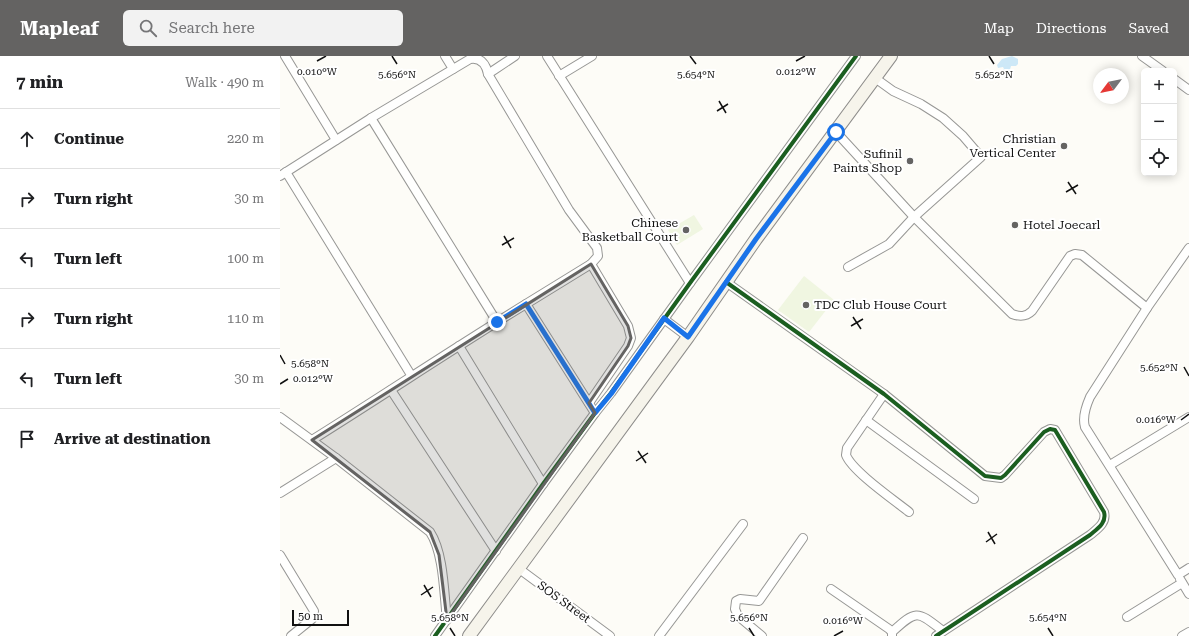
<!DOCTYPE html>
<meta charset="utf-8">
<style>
body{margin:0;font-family:"Roboto Serif",serif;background:#f2f2f2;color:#202124}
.controls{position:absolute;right:12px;top:12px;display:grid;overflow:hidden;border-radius:6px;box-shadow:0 2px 10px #0003}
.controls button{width:36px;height:36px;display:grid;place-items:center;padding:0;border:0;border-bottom:1px solid #e0e0e0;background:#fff;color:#202124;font:20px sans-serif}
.compass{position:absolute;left:813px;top:12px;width:36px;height:36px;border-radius:50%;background:#fff;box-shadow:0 2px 10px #0003;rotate:238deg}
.scale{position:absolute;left:12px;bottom:10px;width:57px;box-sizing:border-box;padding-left:4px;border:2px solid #111;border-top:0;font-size:11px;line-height:14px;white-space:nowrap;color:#111;-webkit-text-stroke:3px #fff;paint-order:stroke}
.stop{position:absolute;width:12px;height:12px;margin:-9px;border:3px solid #1a73e8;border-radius:50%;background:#fff}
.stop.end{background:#1a73e8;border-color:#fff;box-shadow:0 1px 4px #0008}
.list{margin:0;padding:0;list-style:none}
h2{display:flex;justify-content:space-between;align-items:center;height:52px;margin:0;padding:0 16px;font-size:17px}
h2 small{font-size:13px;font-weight:400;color:#757577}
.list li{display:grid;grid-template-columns:26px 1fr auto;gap:12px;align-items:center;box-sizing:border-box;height:60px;padding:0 16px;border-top:1px solid #e0e0e0}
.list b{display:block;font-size:15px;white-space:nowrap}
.list em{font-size:13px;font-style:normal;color:#757577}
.icon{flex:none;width:22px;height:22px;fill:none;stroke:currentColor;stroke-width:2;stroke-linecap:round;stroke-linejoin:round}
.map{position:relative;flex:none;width:909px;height:580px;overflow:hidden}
header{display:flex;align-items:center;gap:24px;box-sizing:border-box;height:56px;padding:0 20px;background:#646362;color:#fff}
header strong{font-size:19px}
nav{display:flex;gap:22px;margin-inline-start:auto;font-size:14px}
.search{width:280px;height:36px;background:#f2f2f2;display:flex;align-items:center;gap:10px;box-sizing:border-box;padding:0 14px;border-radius:6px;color:#757577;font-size:15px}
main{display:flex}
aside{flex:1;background:#fff}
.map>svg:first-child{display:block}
</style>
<header>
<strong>Mapleaf</strong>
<div class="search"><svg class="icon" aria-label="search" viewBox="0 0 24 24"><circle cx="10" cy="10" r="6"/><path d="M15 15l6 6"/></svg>Search here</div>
<nav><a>Map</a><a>Directions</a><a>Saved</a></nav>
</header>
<main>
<aside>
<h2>7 min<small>Walk · 490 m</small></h2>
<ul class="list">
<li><svg class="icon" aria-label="ahead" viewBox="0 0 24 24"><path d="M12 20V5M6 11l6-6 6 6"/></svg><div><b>Continue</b></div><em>220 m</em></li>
<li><svg class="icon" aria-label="right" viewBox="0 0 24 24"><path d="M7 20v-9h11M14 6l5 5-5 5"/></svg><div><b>Turn right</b></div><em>30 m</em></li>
<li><svg class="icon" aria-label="left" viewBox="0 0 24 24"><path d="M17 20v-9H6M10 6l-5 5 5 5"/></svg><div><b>Turn left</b></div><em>100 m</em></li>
<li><svg class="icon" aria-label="right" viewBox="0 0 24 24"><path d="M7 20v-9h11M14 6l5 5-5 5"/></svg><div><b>Turn right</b></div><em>110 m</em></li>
<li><svg class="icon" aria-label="left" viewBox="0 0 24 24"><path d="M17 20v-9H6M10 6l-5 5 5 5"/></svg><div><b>Turn left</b></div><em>30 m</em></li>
<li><svg class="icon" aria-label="arrive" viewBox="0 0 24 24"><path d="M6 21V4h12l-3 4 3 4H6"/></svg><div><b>Arrive at destination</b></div></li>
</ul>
</aside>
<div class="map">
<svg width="909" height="580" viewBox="0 0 909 580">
<rect width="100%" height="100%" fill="#fdfcf7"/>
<!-- pitch -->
<g fill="#f0f6e1">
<path d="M414,159l9,14 -26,16 -9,-15z"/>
<path d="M524,220l30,24 -25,32 -31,-22z"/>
</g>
<!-- water -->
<path fill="#cde8f7" d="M732,0l6,3v5l-2,2h-5l-3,10 -4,1 -2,-3v-3l2,-2 -1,-2 -5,1 -1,-3 5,-6z"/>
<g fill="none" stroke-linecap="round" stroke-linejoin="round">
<!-- minor casing -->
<g stroke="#979795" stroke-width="10">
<g id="minor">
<path d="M5,0l51,84"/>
<path d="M165,0l8,13"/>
<path d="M267,0l143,227"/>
<path d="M862,0l21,15"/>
<path d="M208,18l27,-18"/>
<path d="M279,20l33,-20"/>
<path d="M894,23l15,11"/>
<path d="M91,62l126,204"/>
<path d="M556,76l78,85 98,97c8,3 14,3 20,-3l38,-55 5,-2 7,1 65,53"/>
<path d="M6,116l125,203"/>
<path d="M0,120l91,-58 99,-59c11,-2 16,5 18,15l81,136 28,38 1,8 -7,8 -65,40 69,109"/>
<path d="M909,192l-42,60 -57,89c-4,9 -8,20 -5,30l93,148 11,-7"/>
<path d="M568,211l41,-23 25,-27 67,-60 -18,-21 -20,-18 -22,-14 -28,-13 -18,-13"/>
<path d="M446,226l158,112 101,82 16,2 4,-3 39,-43 6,-3 5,1 49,82c3,11 -7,17 -14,23l-154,101"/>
<path d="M384,263l24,18"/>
<path d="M179,290l84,138"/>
<path d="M111,334l105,161"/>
<path d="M604,338l-37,54 -1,7c6,16 48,45 63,57"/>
<path d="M309,347l39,-57 3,-8 -3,-12 -37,-62"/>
<path d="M0,361l56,41 94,74c14,21 14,63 17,88"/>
<path d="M586,364l108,79"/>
<path d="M32,384c72,-45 142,-92 214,-136"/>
<path d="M830,409l79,-48"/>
<path d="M0,437l56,-35"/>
<path d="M0,499l34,56 -2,8 -21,17"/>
<path d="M238,512l92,68"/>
<path d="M900,523l9,15"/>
<path d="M551,533l58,40 3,3v4"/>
<path d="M847,561l55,-34"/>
<path d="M612,576c25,-23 25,-21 51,-1"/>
<path d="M155,580l108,-152 52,-71 16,-20 79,-110 166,-227"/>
<path d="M379,580l84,-112"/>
<path d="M482,580l-24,-20 -3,-7 1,-8 4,-2 19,2 44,-63"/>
<path d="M902,580l7,-4"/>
</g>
</g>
<!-- secondary casing -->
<g stroke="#8e8d8b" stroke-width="14">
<path id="secondary" d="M189,580l219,-299 68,-98 135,-183"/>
</g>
<!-- minor -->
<use href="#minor" stroke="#fffffe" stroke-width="8"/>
<!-- secondary -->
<use href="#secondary" stroke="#f6f4eb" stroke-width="12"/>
<!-- cycleway casing -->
<g stroke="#fff" stroke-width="6">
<g id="cycleway">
<path d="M446,226l158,112 101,82 16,2 4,-3 39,-43 6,-3 5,1 49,82c3,11 -7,17 -14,23l-154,101"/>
<path d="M155,580l108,-152 52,-71 16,-20 79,-110 166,-227"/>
</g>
</g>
<!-- cycleway -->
<use href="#cycleway" stroke="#1b5e20" stroke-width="4"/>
</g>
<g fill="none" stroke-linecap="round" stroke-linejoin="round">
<!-- route -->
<path stroke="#1a73e8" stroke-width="5" d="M217,266l29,-18 69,109 16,-19 53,-76 24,19 68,-98 80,-107"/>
</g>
<!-- marked area -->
<path fill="#646362" fill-opacity="0.2" stroke="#646362" stroke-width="3" stroke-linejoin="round" d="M311,208l37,62 3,12 -3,8 -39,57 6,10 -148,207 -8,-65 -9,-23 -118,-92z"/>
<!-- ticks -->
<path fill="none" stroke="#111" stroke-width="1.5" d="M112,0l5,8M410,0l6,8M709,0l5,8M37,5l9,-5M516,5l9,-5M439,45l7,12M437,55l11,-7M788,126l8,12M786,136l12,-7M224,180l7,12M222,189l12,-7M573,261l8,12M571,270l12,-7M0,299l5,9M904,311l5,9M0,328l8,-5M901,364l8,-6M358,395l8,12M356,405l12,-8M708,476l7,12M706,486l11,-8M144,529l7,12M141,539l12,-8M170,572l5,8M469,572l5,8M768,572l5,8M554,580l9,-5"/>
<!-- markers -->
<g fill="#646362" stroke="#fff" stroke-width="1.5">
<circle cx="784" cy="90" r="4"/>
<circle cx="630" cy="105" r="4"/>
<circle cx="735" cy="169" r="4"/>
<circle cx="406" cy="174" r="4"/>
<circle cx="526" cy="249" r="4"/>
</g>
<g text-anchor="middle" stroke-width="4" stroke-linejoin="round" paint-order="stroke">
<!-- poi labels -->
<g font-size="12" fill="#111" stroke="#fff" text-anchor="end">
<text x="776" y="87">Christian<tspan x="776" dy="14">Vertical Center</tspan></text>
<text x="622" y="102">Sufinil<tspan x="622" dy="14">Paints Shop</tspan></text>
<text x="398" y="171">Chinese<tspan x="398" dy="14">Basketball Court</tspan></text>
<text x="743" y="173" text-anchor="start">Hotel Joecarl</text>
<text x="534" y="253" text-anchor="start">TDC Club House Court</text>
</g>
<!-- street labels -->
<g font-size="12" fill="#111" stroke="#fff">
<text transform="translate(284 546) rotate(36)" y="4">SOS Street</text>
</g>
</g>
<g font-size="10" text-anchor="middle" fill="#111" stroke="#fff" stroke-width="4" stroke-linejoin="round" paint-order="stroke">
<text x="37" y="19">0.010°W</text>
<text x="516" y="19">0.012°W</text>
<text x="117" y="22">5.656°N</text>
<text x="416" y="22">5.654°N</text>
<text x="714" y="22">5.652°N</text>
<text x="30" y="311">5.658°N</text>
<text x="879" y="315">5.652°N</text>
<text x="33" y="326">0.012°W</text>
<text x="876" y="367">0.016°W</text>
<text x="170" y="565">5.658°N</text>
<text x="469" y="565">5.656°N</text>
<text x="768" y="565">5.654°N</text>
<text x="563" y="568">0.016°W</text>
</g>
</svg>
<div class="controls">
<button>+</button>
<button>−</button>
<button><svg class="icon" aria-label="locate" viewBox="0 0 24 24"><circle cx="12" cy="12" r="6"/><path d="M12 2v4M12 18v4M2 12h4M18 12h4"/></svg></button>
</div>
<svg class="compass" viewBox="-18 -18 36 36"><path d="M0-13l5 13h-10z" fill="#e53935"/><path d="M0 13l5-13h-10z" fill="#757577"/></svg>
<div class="scale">50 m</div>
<div class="stop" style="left:556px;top:76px"></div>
<div class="stop end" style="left:217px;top:266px"></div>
</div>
</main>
